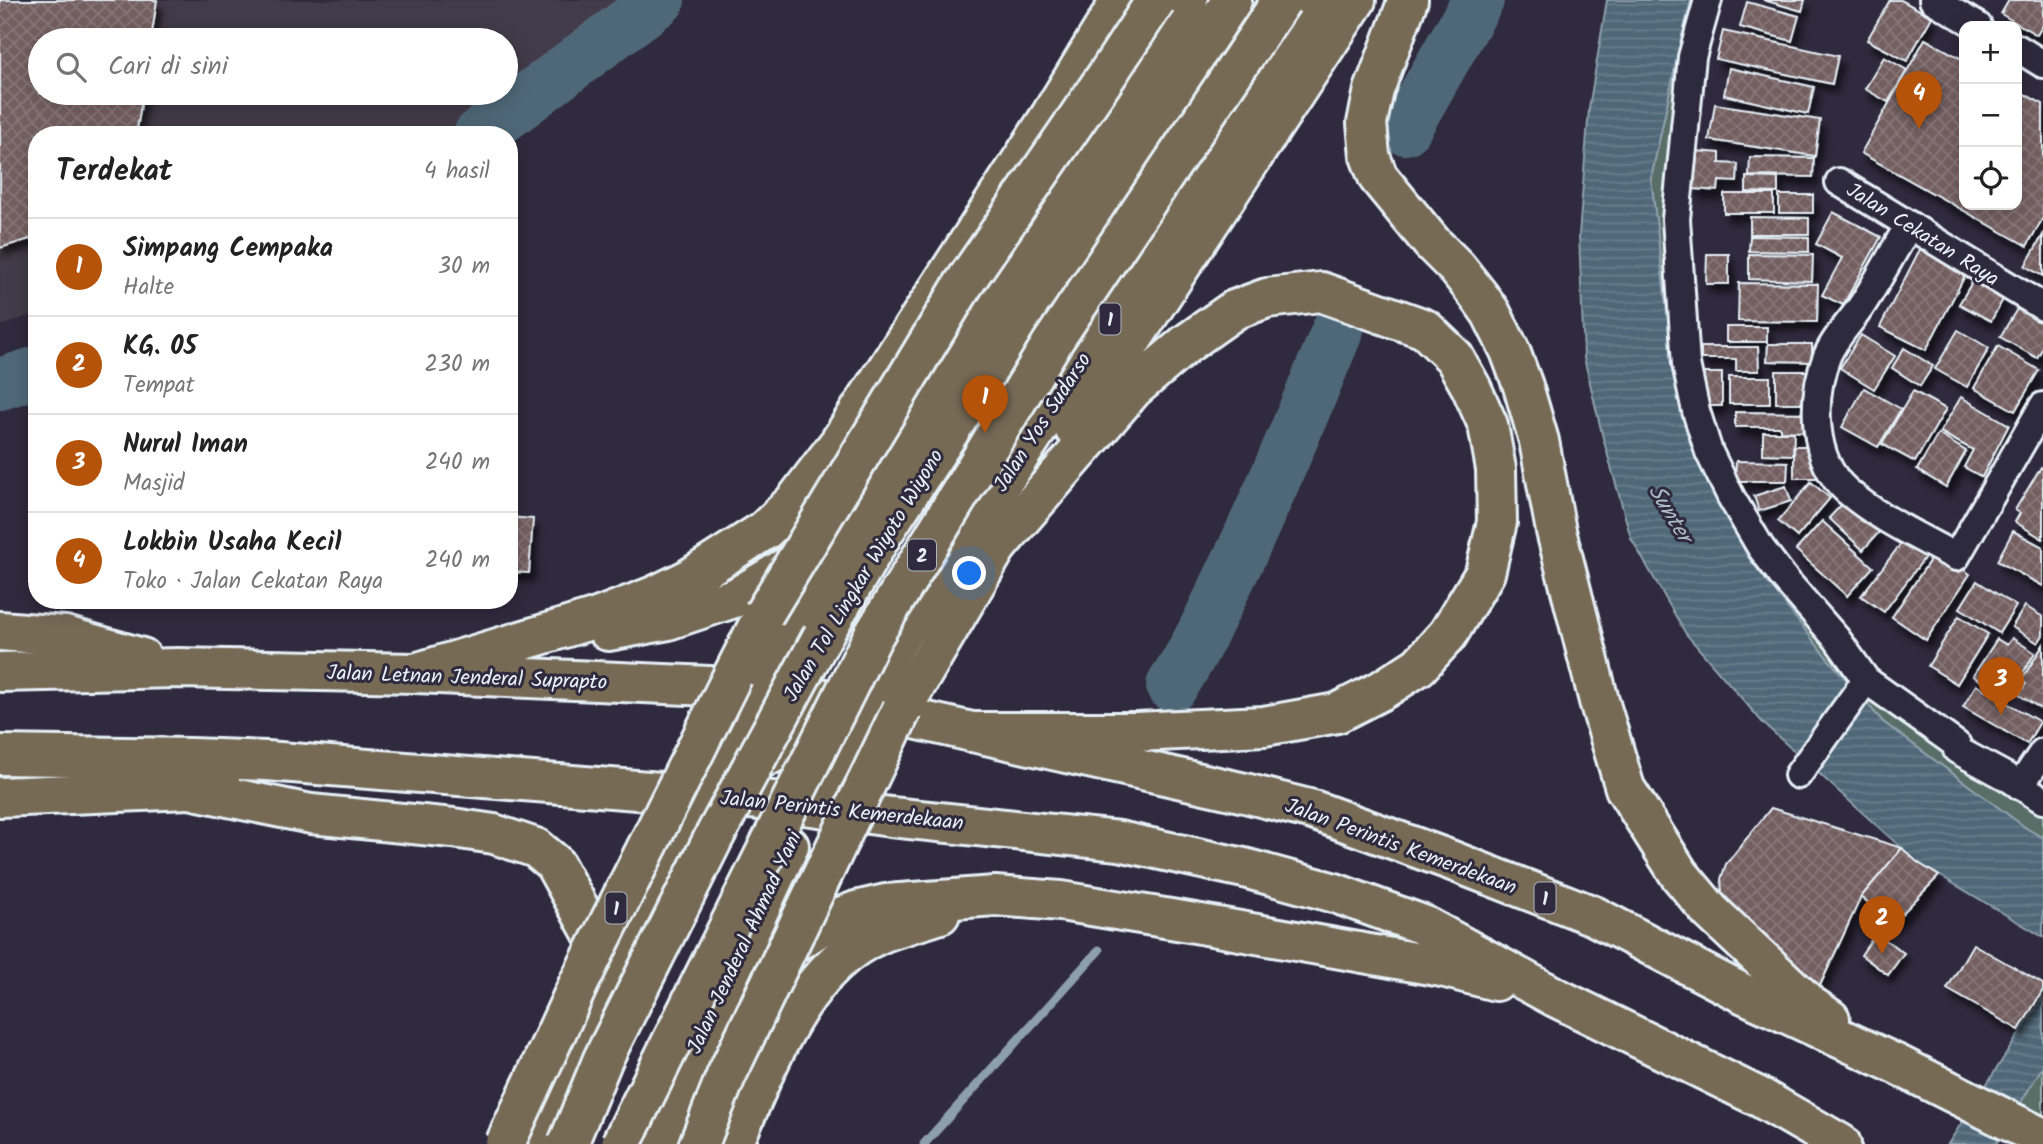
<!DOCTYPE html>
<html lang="id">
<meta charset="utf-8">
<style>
body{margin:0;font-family:Kalam,sans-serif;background:#f2f2f2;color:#222}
.controls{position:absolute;right:21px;top:21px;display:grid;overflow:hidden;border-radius:14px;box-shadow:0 4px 18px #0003}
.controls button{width:63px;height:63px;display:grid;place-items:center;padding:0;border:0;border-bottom:2px solid #e0e0e0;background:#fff;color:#222;font:35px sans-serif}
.you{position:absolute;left:970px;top:574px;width:24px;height:24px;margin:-18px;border:5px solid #fff;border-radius:50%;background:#1a73e8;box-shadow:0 0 0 10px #1a73e833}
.badge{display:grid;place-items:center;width:46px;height:46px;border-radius:50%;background:#b45309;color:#fff;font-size:23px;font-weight:700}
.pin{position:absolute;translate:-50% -58px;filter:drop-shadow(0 2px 4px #0008)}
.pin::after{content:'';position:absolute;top:37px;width:24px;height:21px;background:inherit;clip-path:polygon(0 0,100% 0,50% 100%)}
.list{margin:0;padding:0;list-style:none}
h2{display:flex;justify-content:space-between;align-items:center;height:91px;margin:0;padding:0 28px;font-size:30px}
h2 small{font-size:23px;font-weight:400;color:#767676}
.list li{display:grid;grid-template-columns:46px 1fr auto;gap:21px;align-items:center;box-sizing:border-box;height:98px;padding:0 28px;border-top:2px solid #e0e0e0}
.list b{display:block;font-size:26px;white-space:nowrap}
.list p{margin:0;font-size:23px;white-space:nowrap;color:#767676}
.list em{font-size:23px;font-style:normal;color:#767676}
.icon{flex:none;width:38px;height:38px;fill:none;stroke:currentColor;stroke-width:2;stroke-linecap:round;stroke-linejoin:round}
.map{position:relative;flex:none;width:2043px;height:1144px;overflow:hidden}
.search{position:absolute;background:#fff;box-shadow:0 4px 18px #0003;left:28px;top:28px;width:490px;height:77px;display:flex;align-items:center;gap:18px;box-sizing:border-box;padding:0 24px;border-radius:38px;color:#767676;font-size:26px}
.panel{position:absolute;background:#fff;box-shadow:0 4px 18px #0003;left:28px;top:126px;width:490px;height:483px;border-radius:28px}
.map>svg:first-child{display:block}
</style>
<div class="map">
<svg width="2043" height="1144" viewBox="0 0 2043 1144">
<defs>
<pattern id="water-rules" width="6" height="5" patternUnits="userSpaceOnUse" patternTransform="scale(1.75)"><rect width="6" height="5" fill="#506879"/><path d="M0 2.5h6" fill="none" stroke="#697e8d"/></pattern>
<pattern id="building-cross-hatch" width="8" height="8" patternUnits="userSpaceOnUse" patternTransform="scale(1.75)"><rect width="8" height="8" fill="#735e60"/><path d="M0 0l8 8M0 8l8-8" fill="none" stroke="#877678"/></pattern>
<filter id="shadow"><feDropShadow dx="4.5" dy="8" stdDeviation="3.5" flood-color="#0009"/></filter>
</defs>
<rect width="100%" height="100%" fill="#2f2a3d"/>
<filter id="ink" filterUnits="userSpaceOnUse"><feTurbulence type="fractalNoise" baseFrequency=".0143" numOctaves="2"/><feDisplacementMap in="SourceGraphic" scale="14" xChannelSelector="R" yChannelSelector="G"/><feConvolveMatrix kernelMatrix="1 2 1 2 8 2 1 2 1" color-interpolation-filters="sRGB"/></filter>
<g filter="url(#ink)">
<!-- built -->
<path fill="#433a48" d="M0,0h618l-112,91v-51h-466v53h463l-51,42h-415v178l-37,13z"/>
<!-- green -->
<g fill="#5a6e68" stroke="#a1b0b0" stroke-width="2">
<path d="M1691,0h17l-32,219 33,233 157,228 177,120v38l-17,-10 -143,-106 -60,-69 -75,-96 -57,-111 -24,-132 -16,-136 27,-124z"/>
<path d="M2043,1066v72l-35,-17z"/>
</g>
<!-- water -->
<g fill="url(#water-rules)" stroke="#8d9fac" stroke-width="2">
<path d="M1607,0h84l-13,54 -27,124 16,136 24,132 57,111 75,96 60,69 143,106 17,10v99l-126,-75 -154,-139 -77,-89 -55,-96 -28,-100 -19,-80 -5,-123 10,-127z"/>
<path d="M2043,997v69l-47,78h-48z"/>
</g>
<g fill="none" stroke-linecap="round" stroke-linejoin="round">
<!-- stream -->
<path stroke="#8d9fac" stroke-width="9" d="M924,1144l175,-194"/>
<!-- river -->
<g stroke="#506879" stroke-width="52">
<path d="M1405,129l73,-129"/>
<path d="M479,135l180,-135"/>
<path d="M0,384l37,-12"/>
<path d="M1172,686c22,-33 38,-68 55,-103 41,-84 76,-169 111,-254"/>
</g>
</g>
<!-- building -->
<g fill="url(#building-cross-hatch)" stroke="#e8f1f8" stroke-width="2" filter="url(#shadow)">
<path d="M0,0h157l-6,40h-111v53h103l-7,42h-99v102l-37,11z"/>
<path d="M1763,0h42l-3,11z"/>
<path d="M1890,0h11l31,17 -25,44 -40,-21z"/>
<path d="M2009,0h34v25l-6,10 -36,-21z"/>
<path d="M1747,2l52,14 -7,25 -52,-14z"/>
<path d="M1723,31l115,25 -6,28 -116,-25z"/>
<path d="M1925,39l39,21v145h53v-115l26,14v114l-16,28 -166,-93z"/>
<path d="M1884,57l23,13 -19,32 -23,-13z"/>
<path d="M1729,68l85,19 -6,27 -84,-19z"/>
<path d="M1715,104l105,16 -5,36 -106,-16z"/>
<path d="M1696,151l24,2v10l18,1 -1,18 -18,-1 -1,10 -24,-2z"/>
<path d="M1750,157l64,1 -1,19 -64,-1z"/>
<path d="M1746,177l32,1v15l-32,-1z"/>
<rect x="1724" y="194" width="50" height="19"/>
<rect x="1779" y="195" width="34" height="18"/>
<path d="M1833,212l48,25 -38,68 -21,-10 20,-37 -26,-14z"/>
<path d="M1750,217l59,1v16h-59z"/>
<path d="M2043,235v41l-18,-10z"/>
<path d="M1750,236l59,1v15l-60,-1z"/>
<path d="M1921,247l47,23 -42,80 -46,-23z"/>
<path d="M1707,254h22v30h-23z"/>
<path d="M1749,254l64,1 -1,26 -63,-2z"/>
<path d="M1974,279l31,17 -14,25 -32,-17z"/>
<path d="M1739,283l79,1 -1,38 -79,-1z"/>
<path d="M2017,309l26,15v23l-6,11 -37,-21z"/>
<rect x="1726" y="327" width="41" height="15"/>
<path d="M1958,330l31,18 -22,39 -32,-18z"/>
<path d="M1861,335l34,21 -21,33 -34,-21z"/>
<path d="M1768,344h44v18l-45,-1z"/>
<path d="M1998,346l41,24 -24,41 -41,-23z"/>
<path d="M1701,347h57l1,24h-23v-12h-35z"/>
<path d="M1904,348l29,18 -13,20 -28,-18z"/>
<path d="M1776,371h40l-1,32h-39z"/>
<rect x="1702" y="373" width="20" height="33"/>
<rect x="1729" y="377" width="41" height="27"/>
<path d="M1864,388l37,21 -23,38 -36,-20z"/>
<path d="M1913,391l33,18 -31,53 -33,-18z"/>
<path d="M1961,397l48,28 -27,52 -18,-10 9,-17 -33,-18z"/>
<path d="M1735,412l72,1 1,19 -28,-1v-4h-45z"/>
<path d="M1763,432h31l-1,23 -30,-1z"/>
<path d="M1938,434l28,17 -20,36 -29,-17z"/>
<rect x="1794" y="446" width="26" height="32"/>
<path d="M1736,461l52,1 -1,19h-52z"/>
<path d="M2041,467l2,2v70l-28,-17 5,-9 -5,-3z"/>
<path d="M1811,482l19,16 -33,39 -19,-16z"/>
<path d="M1786,486l5,15 -32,10 -5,-15z"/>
<path d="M1846,500l34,31 -17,19 -34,-32z"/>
<path d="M509,517l24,2 -4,54 -20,-1z"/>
<path d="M1822,521l51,46 -26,29 -51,-46z"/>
<path d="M2013,531l30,16v39l-46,-25z"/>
<path d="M1903,541l22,16 -41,55 -23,-16z"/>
<path d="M1936,551l34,23 -44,66 -34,-23z"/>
<path d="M1977,581l39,25 -17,27 -39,-25z"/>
<path d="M2025,606l18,11v18l-5,8 -26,-16z"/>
<path d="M1959,616l29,18 -31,50 -29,-18z"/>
<path d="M2012,638l23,15 -18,29 -10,-6 -10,15 -24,-15 24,-37 10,6z"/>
<path d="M2043,645v65l-24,-15 7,-11 -5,-3z"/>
<path d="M1976,685l64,37 -13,22 -64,-37z"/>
<path d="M1771,808l131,40 -41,49 -50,108 -89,-113 -1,-13 5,-15z"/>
<path d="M1902,848l15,14 22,14 -45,46 -33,-25z"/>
<path d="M1876,933l28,20 -16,22 -27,-20z"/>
<path d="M1973,944l70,40v6l-24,40 -72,-41z"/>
</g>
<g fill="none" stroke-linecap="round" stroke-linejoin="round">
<!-- street casing -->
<g stroke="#e8f1f8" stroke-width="32">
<g id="street">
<path d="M1708,0l-16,57 -16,162 10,145 10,47 13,41 22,45 30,51 22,29 54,62 29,41 91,65v5l50,27 36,23"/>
<path d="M1933,0l45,26"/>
<path d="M2017,48l26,16"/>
<path d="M1839,182l204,125"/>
<path d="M1909,225c-16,27 -31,56 -49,83 -11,16 -25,29 -33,48 -16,41 -16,104 20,135 31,27 73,46 109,66l87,-151"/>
<path d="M1798,775l68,-95"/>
<path d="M2020,786l23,-34"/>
</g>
</g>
<!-- primary casing -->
<g stroke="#e8f1f8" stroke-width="44">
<g id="primary">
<path d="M0,631l65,5 77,22"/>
<path d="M0,672l178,-4 237,5 341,15"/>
<path d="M0,755l192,3 75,3 433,34"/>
<path d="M0,797l189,-8 31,-8"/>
</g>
</g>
<!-- highway casing -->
<g stroke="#e8f1f8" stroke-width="44">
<g id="highway">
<path d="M1408,0l-34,90 -7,33 3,33 8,21 54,66 25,25 22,28 12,17 19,38 13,35 16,55 17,90 43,170 26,87 54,86 31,37 101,95 19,13"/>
<path d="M1074,428l282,-428"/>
<path d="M608,631l60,-11 69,-23 68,-41"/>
<path d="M823,635l60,-102 349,-533"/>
<path d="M415,673l182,-55 57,-22 33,-16 78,-50 30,-29 44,-58 212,-328 70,-115"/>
<path d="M733,675l31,-61"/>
<path d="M756,688l55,8 434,97 68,17 137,50 144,56 146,76 158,73 145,73"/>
<path d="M902,709l104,-178"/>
<path d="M970,732h166l128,-6 73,-13 45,-23 37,-24 29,-32 37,-61 12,-51 -1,-53 -8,-44 -17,-38 -17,-30 -29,-28 -104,-37 -54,6 -33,12 -48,34 -53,45 -140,162"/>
<path d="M739,772l41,-23 67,-34"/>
<path d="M189,789l122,25 142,14 41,6 42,14 18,15 58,105"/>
<path d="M815,792l85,-155 421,-637"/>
<path d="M706,795l76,7 109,15 228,24 125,27 91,25 88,32 132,72 206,101 80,46"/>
<path d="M776,957l14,-12 42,-25 24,-9 30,-7 109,-8 66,5 134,22 247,44 54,14"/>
<path d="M534,1144l48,-110 98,-200 102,-192 66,-114 340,-528"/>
<path d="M655,1144l33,-82 101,-216"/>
<path d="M733,1144c33,-73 67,-176 146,-210 19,-8 41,-13 61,-20"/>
</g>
</g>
<!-- street -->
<use href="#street" stroke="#2f2a3d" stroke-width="26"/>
<!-- primary -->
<use href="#primary" stroke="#766a54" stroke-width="38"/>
<!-- highway -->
<use href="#highway" stroke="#766a54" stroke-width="38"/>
<!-- highway-bridge casing -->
<g stroke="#e8f1f8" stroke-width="44" stroke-linecap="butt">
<g id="highway-bridge">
<path d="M764,614l199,-329 146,-213 47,-72"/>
<path d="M505,1144l74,-161 154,-308"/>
<path d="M568,1144l35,-85 111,-222 109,-202"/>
<path d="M621,1144l252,-508 179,-293 230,-343"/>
<path d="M699,1144l27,-68 176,-367"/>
</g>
</g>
<!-- highway-bridge -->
<use href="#highway-bridge" stroke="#766a54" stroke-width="38"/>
</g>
</g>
<g text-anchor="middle" stroke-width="6" stroke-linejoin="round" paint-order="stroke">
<!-- shield labels -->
<g fill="#2f2a3d" stroke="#b0b5c0" stroke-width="2">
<rect x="1099.5" y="303.5" width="21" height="31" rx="5"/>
<rect x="908" y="539.5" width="28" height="31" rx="5"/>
<rect x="1534.5" y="882.5" width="21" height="31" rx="5"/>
<rect x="605.5" y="892.5" width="21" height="31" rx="5"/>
</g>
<g font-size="19" font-weight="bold" fill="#e8f1f8">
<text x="1110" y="326">1</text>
<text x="922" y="562">2</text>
<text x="1545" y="905">1</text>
<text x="616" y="915">1</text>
</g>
<!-- street labels -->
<g font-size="21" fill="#e8f1f8" stroke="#2f2a3d">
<text transform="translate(1923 234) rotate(32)" y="7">Jalan Cekatan Raya</text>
<text transform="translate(1042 422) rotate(-57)" y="7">Jalan Yos Sudarso</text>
<text transform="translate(863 575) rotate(-59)" y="7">Jalan Tol Lingkar Wiyoto Wiyono</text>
<text transform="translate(467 677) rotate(2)" y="7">Jalan Letnan Jenderal Suprapto</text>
<text transform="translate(842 810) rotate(6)" y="7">Jalan Perintis Kemerdekaan</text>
<text transform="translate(1401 846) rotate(20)" y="7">Jalan Perintis Kemerdekaan</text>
<text transform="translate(744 942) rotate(-65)" y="7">Jalan Jenderal Ahmad Yani</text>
</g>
<!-- water labels -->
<g font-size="23" font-style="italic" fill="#abbac5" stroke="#2f2a3d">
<text transform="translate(1671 513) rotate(59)" y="8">Sunter</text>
</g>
</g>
</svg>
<div class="controls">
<button>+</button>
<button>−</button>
<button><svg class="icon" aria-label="locate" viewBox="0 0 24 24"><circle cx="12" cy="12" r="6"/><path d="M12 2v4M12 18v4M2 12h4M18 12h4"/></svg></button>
</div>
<div class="you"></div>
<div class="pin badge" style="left:985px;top:433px">1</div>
<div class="pin badge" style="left:1882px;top:954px">2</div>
<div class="pin badge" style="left:2001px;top:715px">3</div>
<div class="pin badge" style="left:1919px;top:129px">4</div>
<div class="search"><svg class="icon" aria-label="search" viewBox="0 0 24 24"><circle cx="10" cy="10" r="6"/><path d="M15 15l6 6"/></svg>Cari di sini</div>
<section class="panel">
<h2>Terdekat<small>4 hasil</small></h2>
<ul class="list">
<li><span class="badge">1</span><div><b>Simpang Cempaka</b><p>Halte</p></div><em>30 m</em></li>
<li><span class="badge">2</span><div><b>KG. 05</b><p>Tempat</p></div><em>230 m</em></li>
<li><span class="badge">3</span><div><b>Nurul Iman</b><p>Masjid</p></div><em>240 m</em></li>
<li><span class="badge">4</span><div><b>Lokbin Usaha Kecil</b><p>Toko · Jalan Cekatan Raya</p></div><em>240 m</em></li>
</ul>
</section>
</div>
